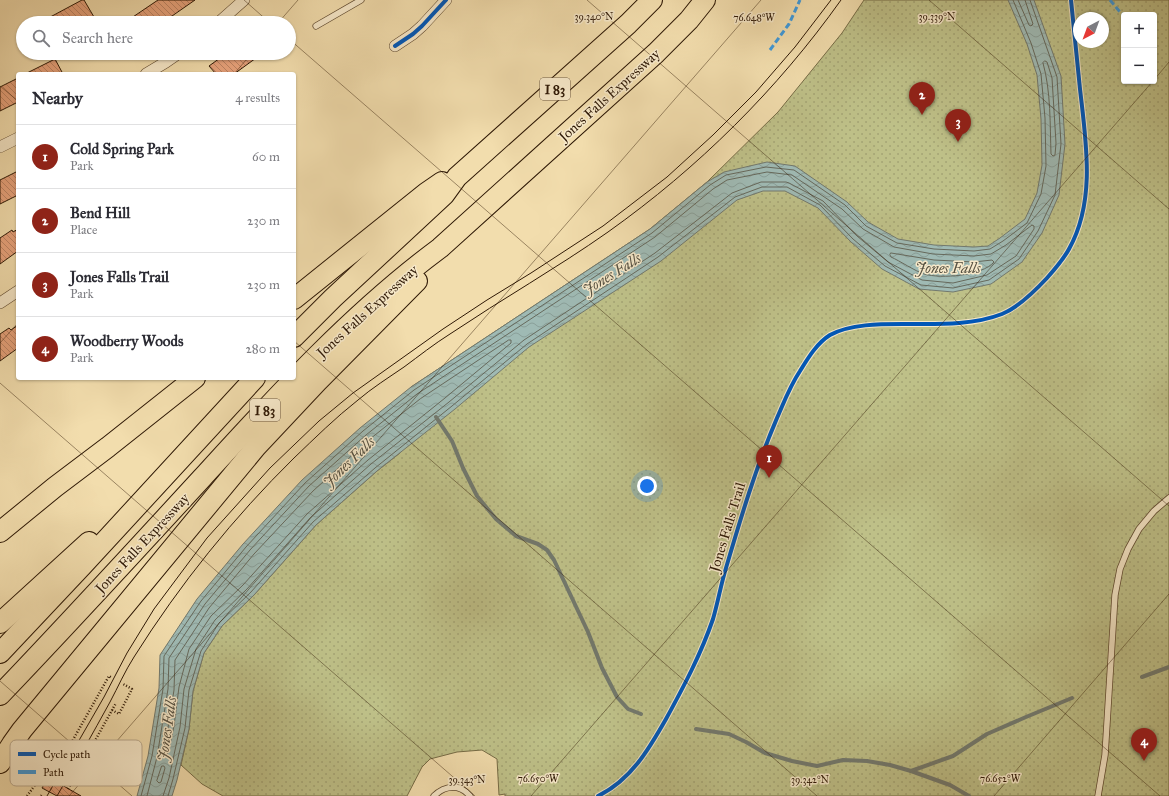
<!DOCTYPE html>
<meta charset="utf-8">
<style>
body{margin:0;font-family:"IM FELL Great Primer",serif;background:#f2f2f3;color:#2b2b33}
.controls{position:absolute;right:12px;top:12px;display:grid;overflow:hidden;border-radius:4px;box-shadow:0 1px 3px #0004}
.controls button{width:36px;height:36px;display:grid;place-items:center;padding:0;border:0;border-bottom:1px solid #e1e1e2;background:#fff;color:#2b2b33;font:20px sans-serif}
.compass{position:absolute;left:1073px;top:12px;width:36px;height:36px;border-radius:50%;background:#fff;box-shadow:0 1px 3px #0004;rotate:221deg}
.you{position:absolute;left:647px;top:486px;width:14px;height:14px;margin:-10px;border:3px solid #fff;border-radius:50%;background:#1a73e8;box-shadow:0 0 0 6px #1a73e833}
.badge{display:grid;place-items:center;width:26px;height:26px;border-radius:50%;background:#8f2418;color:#fff;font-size:13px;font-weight:700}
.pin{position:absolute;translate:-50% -33px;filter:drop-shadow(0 1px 2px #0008)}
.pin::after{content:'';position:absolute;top:21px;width:14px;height:12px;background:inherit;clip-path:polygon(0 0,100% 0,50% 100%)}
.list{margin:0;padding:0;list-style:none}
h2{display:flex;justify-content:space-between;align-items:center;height:52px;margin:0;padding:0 16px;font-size:17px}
h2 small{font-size:13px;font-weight:400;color:#7c7c81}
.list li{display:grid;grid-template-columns:26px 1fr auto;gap:12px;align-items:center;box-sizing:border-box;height:64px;padding:0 16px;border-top:1px solid #e1e1e2}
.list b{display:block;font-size:15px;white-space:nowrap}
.list p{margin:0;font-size:13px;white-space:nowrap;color:#7c7c81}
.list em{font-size:13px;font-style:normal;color:#7c7c81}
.icon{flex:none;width:22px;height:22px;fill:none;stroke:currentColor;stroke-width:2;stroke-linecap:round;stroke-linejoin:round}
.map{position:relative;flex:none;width:1169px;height:796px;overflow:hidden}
.search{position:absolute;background:#fff;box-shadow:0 1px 3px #0004;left:16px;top:16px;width:280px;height:44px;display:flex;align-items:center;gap:10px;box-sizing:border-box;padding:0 14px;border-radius:22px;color:#7c7c81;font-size:15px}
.panel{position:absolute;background:#fff;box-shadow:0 1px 3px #0004;left:16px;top:72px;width:280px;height:308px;border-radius:4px}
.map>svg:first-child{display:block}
</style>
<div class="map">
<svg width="1169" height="796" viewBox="0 0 1169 796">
<defs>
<pattern id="park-dots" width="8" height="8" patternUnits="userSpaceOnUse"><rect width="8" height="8" fill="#bec088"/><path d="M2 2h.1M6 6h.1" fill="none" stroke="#a4a474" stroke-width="1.8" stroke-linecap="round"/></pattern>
<pattern id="water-waves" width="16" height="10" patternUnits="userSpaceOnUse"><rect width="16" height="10" fill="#9fbab4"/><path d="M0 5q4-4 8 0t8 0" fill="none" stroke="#899f99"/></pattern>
<pattern id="building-back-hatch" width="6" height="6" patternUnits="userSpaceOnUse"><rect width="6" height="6" fill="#e7a27b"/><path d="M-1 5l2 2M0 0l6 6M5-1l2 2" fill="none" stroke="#bc8363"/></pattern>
</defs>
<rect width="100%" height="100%" fill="#f2ddad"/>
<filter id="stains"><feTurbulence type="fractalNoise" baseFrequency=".005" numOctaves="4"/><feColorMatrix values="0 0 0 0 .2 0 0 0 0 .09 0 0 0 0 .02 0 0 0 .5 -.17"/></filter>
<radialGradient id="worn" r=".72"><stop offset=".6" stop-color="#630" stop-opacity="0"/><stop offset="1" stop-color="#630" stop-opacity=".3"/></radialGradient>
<!-- park -->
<path fill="url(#park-dots)" stroke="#766c46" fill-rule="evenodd" d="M864,0h305v796h-664v-2l-6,1 -2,-36 -15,-9 -25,2 -27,7 -8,8 -15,29h-184l-21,-12 -21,-19 8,-36 4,-38 11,-38 18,-27 32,-31 62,-70 61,-54 23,-18 11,-66 239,-158 57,-47 71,-70 64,-79zM1124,15h30v66h-30zM1079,18h24v24h-24z"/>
<!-- water -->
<path fill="url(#water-waves)" stroke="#72796e" d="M1008,0h26l27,76 4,68 -6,51 -17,38 -20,29 -31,22 -38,8 -34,-3 -37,-20 -31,-27 -33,-34 -33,-17h-22l-26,9 -76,61 -132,86 -74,62 -78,62 -61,54 -62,70 -32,31 -18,27 -11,38 -4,38 -12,51 -5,16h-35l11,-40 11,-68 1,-33 37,-56 46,-55 59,-64 58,-52 51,-41 239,-158 57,-47 17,-10 43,-10 28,4 52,36 21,20 30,17 36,6 40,2 14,-1 12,-8 25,-19 12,-26 5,-28 -1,-46 -4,-44 -10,-31z"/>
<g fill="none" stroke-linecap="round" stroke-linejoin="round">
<!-- shore -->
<g stroke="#66695c" stroke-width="1">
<path d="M1018,0l11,25 2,1 2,-2 -8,-24"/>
<path d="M1045,61l2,1 5,16 4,65 -1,12 -2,1 -2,-2c-1,-28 0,-63 -8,-91z"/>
<path d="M891,253l43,7 40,2 18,-2 2,2c-12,14 -53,17 -70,12 -9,-3 -24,-13 -33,-17l-1,-2z"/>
<path d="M509,340h2v3l-66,55 -77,62 -61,54 -64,71 -32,31 -22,33 -10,38 -5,39 -6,27 -2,2h-1l-1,-2 10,-63 1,-30 34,-52 45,-54 59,-63 57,-52 50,-40z"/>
<path d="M162,766h2l1,2 -4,14 -2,1 -2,-2z"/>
<path d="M141,796l11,-40 11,-67 1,-33 37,-55 45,-54 59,-64 58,-52 51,-41 238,-157 58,-48 16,-10 40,-8 28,3 51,35 21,21 31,17 37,6 40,2 16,-2 13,-8 24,-18 14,-29 5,-28 -1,-48 -4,-44 -10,-31 -18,-43"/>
<path d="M147,796l10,-39 11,-68 1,-31 36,-54 45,-54 59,-64 57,-51 51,-41 238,-157 58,-48 14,-9 40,-8 25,3 50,34 21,20 31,18 39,7 41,2 17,-2 15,-9 26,-20 2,1v3l-18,27 -29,19 -34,8 -31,-3 -34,-18 -31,-26 -34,-35 -34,-18 -3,-1h-25l-29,11 -77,60 -131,87 -75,62 -78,62 -61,54 -63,71 -32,31 -19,29 -12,40 -4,38 -11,51 -6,18"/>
<path d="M168,796l5,-17 12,-51 4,-38 12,-39 18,-28 32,-31 62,-70 62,-54 77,-62 75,-62 131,-87 77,-60 27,-10h25l33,18 33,34 32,27 36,19 32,3 36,-8 30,-21 19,-28 17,-36 6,-51 -4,-67 -27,-77"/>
</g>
<!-- stream -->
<g stroke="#72796e" stroke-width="4">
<path d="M436,417l16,24 11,27 14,28 19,23 20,17 22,8 9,6 7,10 34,72 14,36 15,29 11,12 13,5"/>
<path d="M1142,677l27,-10"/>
<path d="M696,729l33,5 17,8 19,11 27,8 25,5 26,-6 24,1 23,4 21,6 39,14 19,11"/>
<path d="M911,771l42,-15 34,-22 39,-17 46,-19"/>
</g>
</g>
<!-- building -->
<g fill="url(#building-back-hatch)" stroke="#2e1805">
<path d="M82,0h2l10,17 -10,6h-45z"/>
<path d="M158,0h37l-33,23h-38z"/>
<path d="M227,53h36l-29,21h-18l-7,-8z"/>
<path d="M55,59l8,15h-38z"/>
<path d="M18,78v24l-18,9v-24z"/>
<path d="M18,171v24l-18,9v-24z"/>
<path d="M18,229v22l-18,13v-26l12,-8 1,2z"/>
<path d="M18,325v23l-18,13v-27l9,-6 2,2z"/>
<path d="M48,777l33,19h-24l-15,-8z"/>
</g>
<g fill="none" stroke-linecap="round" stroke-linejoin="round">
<!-- lane casing -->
<g stroke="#5f492f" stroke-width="7">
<g id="lane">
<path d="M316,26l45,-26"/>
<path d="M434,796c11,-11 26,-12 36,0"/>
<path d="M1098,796l7,-41 10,-160 5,-26 8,-20 11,-20 15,-18 15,-13"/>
</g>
</g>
<!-- street casing -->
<g stroke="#5f492f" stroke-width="12">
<g id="street">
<path d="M218,23l26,-23"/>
<path d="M395,46l18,-12 9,-8 24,-26"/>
<path d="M146,74l20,-12 13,-9"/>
<path d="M0,147l18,-9"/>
<path d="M0,303l18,-12"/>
</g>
</g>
<!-- highway casing -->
<g stroke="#2e1805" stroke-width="22">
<g id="highway">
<path d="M294,299l132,-106 16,-11"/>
<path d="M294,337l39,-39 111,-103 13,-18 171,-153 24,-24"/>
<path d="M0,532l55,-45 53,-40 87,-69"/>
<path d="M0,623l89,-81"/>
<path d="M0,653l82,-87 173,-188"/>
<path d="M0,695c68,-71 135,-144 202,-217 74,-81 149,-164 238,-230l216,-195 33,-33 16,-20"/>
<path d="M0,763l12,-19 10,-14 234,-283 62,-66 99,-100"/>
</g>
</g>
<!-- path -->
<g stroke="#2e1805" stroke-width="2.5" stroke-dasharray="1 2" stroke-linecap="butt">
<path d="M112,710l7,4 13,-25 -9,-5"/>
<path d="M52,777l57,-101 3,2"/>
<path d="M68,789l48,-86"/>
<path d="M27,796l27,-37"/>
<path d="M41,796l1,-1"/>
</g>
<!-- lane -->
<use href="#lane" stroke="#f7e9ca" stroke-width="5.5"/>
<!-- street -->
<use href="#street" stroke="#f7e9ca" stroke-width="11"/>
<!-- highway -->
<use href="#highway" stroke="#f2ddad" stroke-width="20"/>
<!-- tram -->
<g stroke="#2e1805" stroke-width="1">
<path d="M47,796l57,-99 23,-44 27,-44 53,-71 63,-70 49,-47 34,-28 90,-64 44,-29 44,-27 72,-47 64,-49 46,-42 43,-43 39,-45 36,-47"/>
<path d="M57,796c18,-31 36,-63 53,-94 8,-15 15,-31 24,-45 46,-73 100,-140 160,-199 21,-20 41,-40 64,-58 14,-12 30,-22 46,-33 15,-11 30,-23 46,-33 52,-35 107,-66 158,-102 90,-64 169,-142 233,-232"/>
</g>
<!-- quiet -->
<g stroke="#3d9add" stroke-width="3" stroke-dasharray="6 3" stroke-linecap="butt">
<path d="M1110,0l10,12 4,3"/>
<path d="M1154,39h1"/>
<path d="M770,50l19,-26 11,-24"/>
</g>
<!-- cycleway casing -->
<g stroke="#f7e9ca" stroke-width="6">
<g id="cycleway">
<path d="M395,46l18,-12 9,-8 24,-26"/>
<path d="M598,796c33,-16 51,-47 68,-77 18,-33 35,-65 47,-100 5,-17 8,-35 13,-51 15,-51 30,-101 51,-150 7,-16 13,-32 23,-47 8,-13 17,-28 30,-36 20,-11 50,-11 73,-11 32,0 68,2 99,-10 17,-7 32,-22 45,-36 8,-9 16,-18 22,-29 27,-48 17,-107 11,-160 -3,-30 -6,-59 -9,-89"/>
</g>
</g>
<!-- cycleway -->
<use href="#cycleway" stroke="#0057b8" stroke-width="4"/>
</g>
<!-- ticks -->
<path fill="none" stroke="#2e1805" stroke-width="1" stroke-opacity="0.45" d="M244,0l26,23M587,0l582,506M929,0l240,209M278,23l20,-23M289,39l871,757M234,74l18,-21M1154,80l15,-18M0,86l18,15M294,341l523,455M0,343l18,-20M0,383l475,413M0,681l132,115M69,796l692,-796M531,796l622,-715M994,796l175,-202"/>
<g text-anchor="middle" stroke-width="3" stroke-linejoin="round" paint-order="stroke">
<!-- shield labels -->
<g fill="#f7e9ca" stroke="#6a5740" stroke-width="1">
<rect x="540" y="78" width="30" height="22" rx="3"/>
<rect x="250" y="399" width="30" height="22" rx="3"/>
</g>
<g font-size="13" font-weight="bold" fill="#2e1805">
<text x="555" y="94">I 83</text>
<text x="265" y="415">I 83</text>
</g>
<!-- street labels -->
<g font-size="14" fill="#2e1805" stroke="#f7e9ca">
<text transform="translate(609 95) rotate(-42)" y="5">Jones Falls Expressway</text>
<text transform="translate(367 311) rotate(-42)" y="5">Jones Falls Expressway</text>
<text transform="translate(727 527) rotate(-73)" y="5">Jones Falls Trail</text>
<text transform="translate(142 543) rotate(-47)" y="5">Jones Falls Expressway</text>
</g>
<!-- water labels -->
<g font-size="15" font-style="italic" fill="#565142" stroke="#f7e9ca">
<text x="948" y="273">Jones Falls</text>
<text transform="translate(612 274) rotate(-32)" y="5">Jones Falls</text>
<text transform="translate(349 462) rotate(-44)" y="5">Jones Falls</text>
<text transform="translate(167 729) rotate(-82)" y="5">Jones Falls</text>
</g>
</g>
<!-- legend -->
<rect x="10" y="740" width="132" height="46" rx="6" fill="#f7e9ca" stroke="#bbaa8f" stroke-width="1"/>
<rect x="18" y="752" width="18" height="4" fill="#0057b8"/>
<rect x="18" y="770" width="18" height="4" fill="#3d9add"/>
<g font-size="11" fill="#2e1805">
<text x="43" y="758">Cycle path</text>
<text x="43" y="776">Path</text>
</g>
<g font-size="10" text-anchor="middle" fill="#2e1805" stroke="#f7e9ca" stroke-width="3" stroke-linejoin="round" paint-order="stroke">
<text x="594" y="20">39.340°N</text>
<text x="937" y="20">39.339°N</text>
<text x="754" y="21">76.648°W</text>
<text x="538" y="782">76.650°W</text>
<text x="1000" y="782">76.652°W</text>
<text x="467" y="783">39.343°N</text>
<text x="810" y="783">39.342°N</text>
</g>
<rect width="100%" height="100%" filter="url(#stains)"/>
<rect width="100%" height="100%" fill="url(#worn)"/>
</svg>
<div class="controls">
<button>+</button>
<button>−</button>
</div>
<svg class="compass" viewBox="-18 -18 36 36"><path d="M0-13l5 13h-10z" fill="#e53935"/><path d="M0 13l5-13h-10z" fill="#7c7c81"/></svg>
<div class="you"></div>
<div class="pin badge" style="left:769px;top:478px">1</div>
<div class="pin badge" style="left:922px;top:115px">2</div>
<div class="pin badge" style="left:958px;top:142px">3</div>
<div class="pin badge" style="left:1144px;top:761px">4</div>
<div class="search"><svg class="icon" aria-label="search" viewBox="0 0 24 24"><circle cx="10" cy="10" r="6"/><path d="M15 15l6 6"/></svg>Search here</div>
<section class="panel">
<h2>Nearby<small>4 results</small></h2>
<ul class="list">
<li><span class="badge">1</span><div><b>Cold Spring Park</b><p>Park</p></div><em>60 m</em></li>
<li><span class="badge">2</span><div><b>Bend Hill</b><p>Place</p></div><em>230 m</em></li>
<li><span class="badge">3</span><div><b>Jones Falls Trail</b><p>Park</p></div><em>230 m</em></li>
<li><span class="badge">4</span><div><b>Woodberry Woods</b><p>Park</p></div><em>280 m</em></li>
</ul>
</section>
</div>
